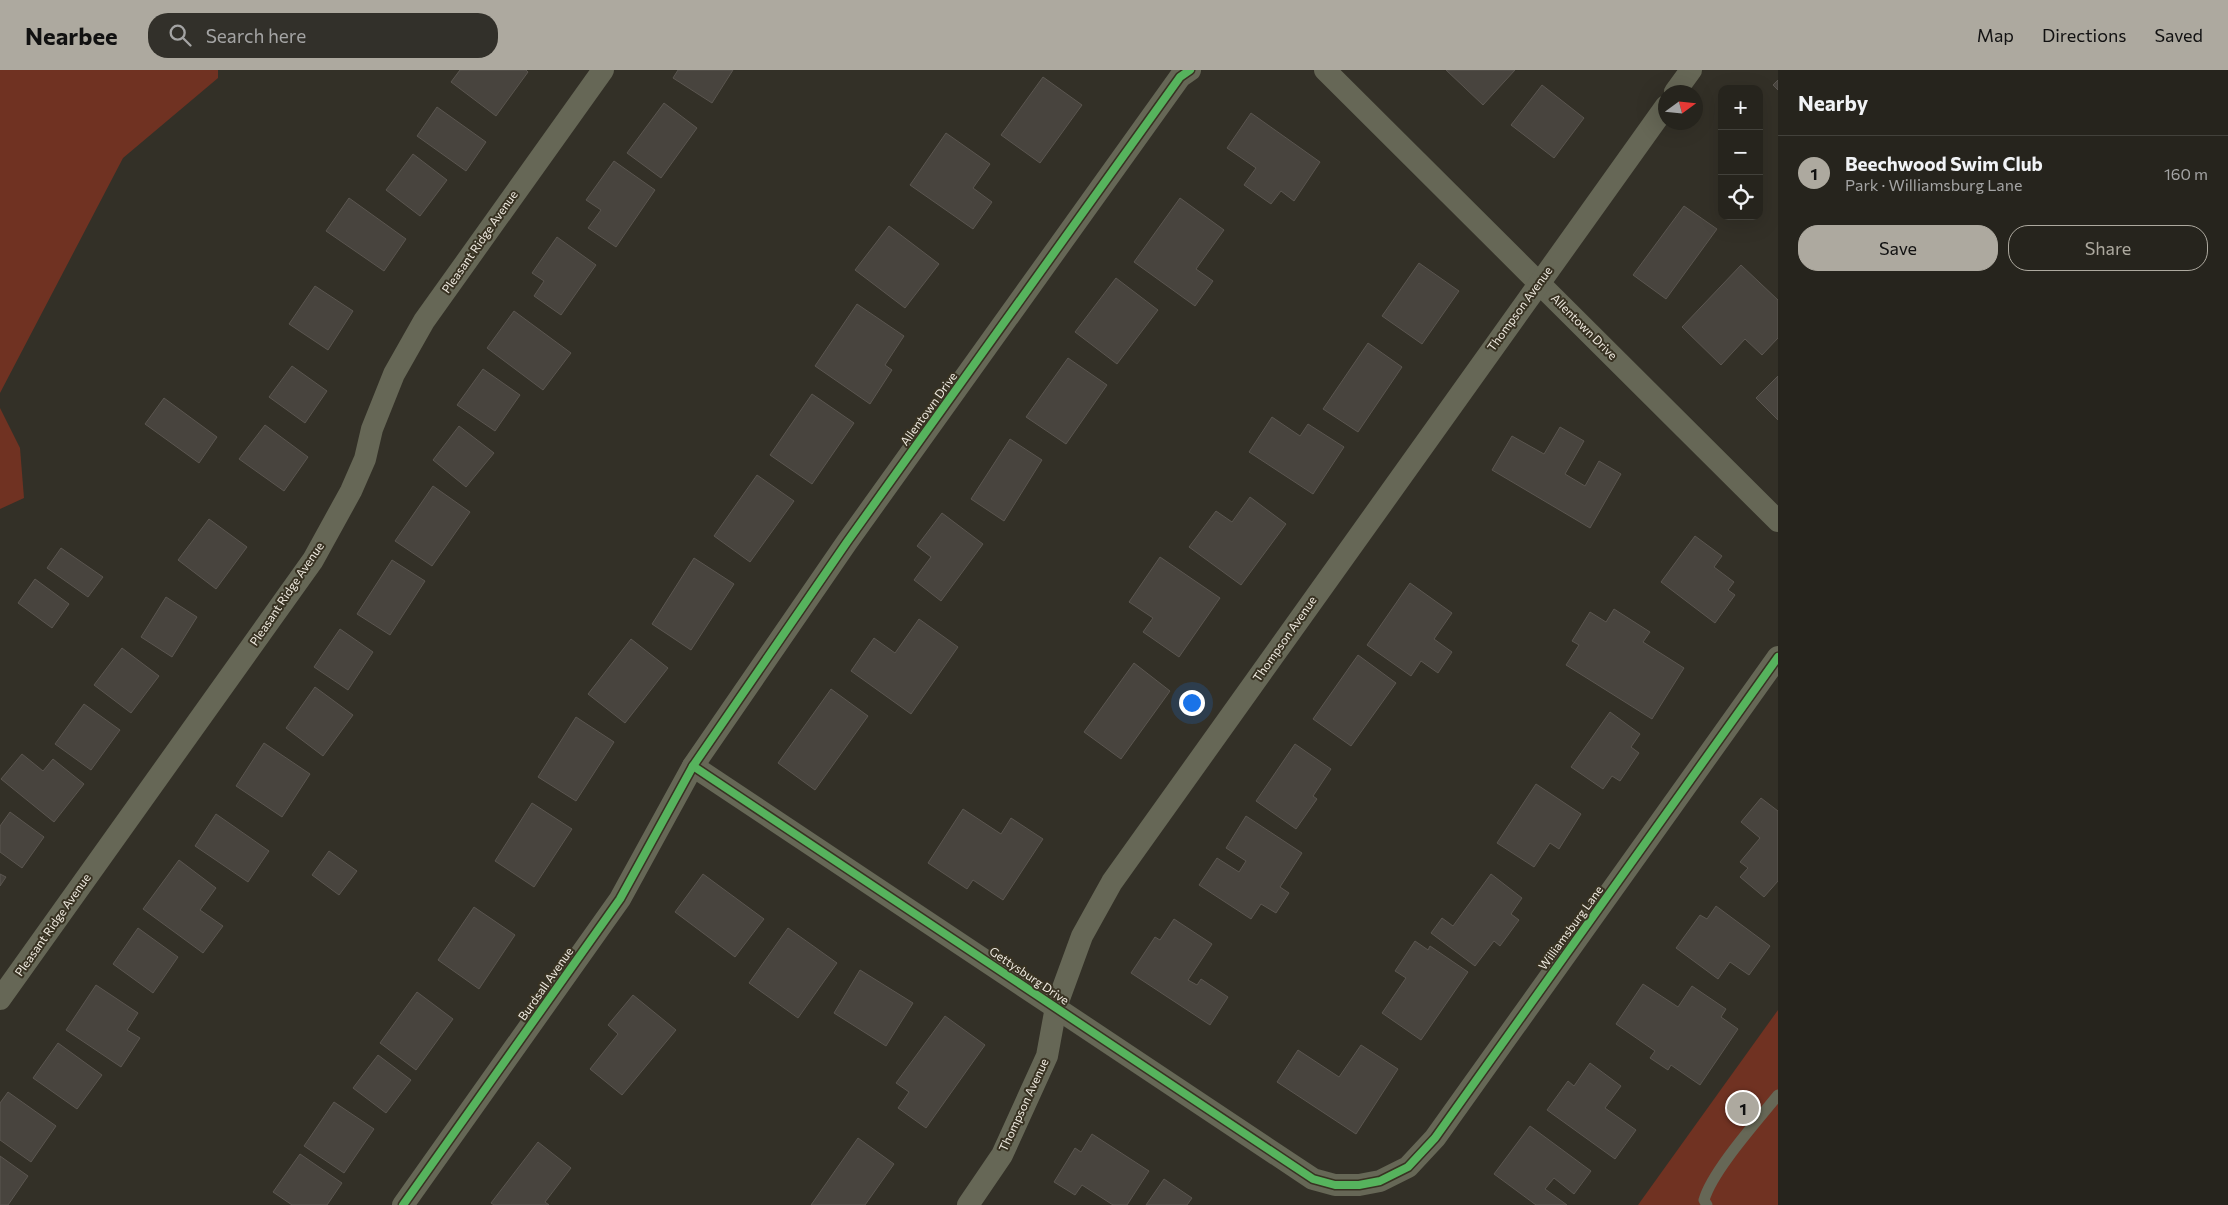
<!DOCTYPE html>
<meta charset="utf-8">
<style>
body{margin:0;font-family:Commissioner,sans-serif;background:#32302a;color:#f1f3f6}
.controls{position:absolute;right:15px;top:15px;display:grid;overflow:hidden;border-radius:10px;box-shadow:0 5px 20px #0002}
.controls button{width:45px;height:45px;display:grid;place-items:center;padding:0;border:0;border-bottom:1px solid #42413b;background:#26241d;color:#f1f3f6;font:25px sans-serif}
.compass{position:absolute;left:1658px;top:15px;width:45px;height:45px;border-radius:50%;background:#26241d;box-shadow:0 5px 20px #0002;rotate:75deg}
.you{position:absolute;left:1191px;top:632px;width:18px;height:18px;margin:-12px;border:4px solid #fff;border-radius:50%;background:#1a73e8;box-shadow:0 0 0 8px #1a73e833}
.badge{display:grid;place-items:center;width:32px;height:32px;border-radius:50%;background:#ada99f;color:#111;font-size:16px;font-weight:700}
.pin{position:absolute;translate:-50% -50%;border:2px solid #fff;box-shadow:0 1px 5px #0006}
.list{margin:0;padding:0;list-style:none}
h2{display:flex;justify-content:space-between;align-items:center;height:65px;margin:0;padding:0 20px;font-size:21px}
h2 small{font-size:16px;font-weight:400;color:#a4a4a4}
.list li{display:grid;grid-template-columns:32px 1fr auto;gap:15px;align-items:center;box-sizing:border-box;height:75px;padding:0 20px;border-top:1px solid #42413b}
.list b{display:block;font-size:19px;white-space:nowrap}
.list p{margin:0;font-size:16px;white-space:nowrap;color:#a4a4a4}
.list em{font-size:16px;font-style:normal;color:#a4a4a4}
.actions{display:flex;gap:10px;padding:15px 20px}
.actions a{flex:1;padding:11px 0;border:1px solid #ada99f;border-radius:20px;text-align:center;font-size:18px;color:#ada99f}
.actions .main{background:#ada99f;color:#111}
.icon{flex:none;width:28px;height:28px;fill:none;stroke:currentColor;stroke-width:2;stroke-linecap:round;stroke-linejoin:round}
.map{position:relative;flex:none;width:1778px;height:1135px;overflow:hidden}
header{display:flex;align-items:center;gap:30px;box-sizing:border-box;height:70px;padding:0 25px;background:#ada99f;color:#111}
header strong{font-size:24px}
nav{display:flex;gap:28px;margin-inline-start:auto;font-size:18px}
.search{width:350px;height:45px;background:#32302a;display:flex;align-items:center;gap:12px;box-sizing:border-box;padding:0 18px;border-radius:20px;color:#a4a4a4;font-size:19px}
main{display:flex}
aside{flex:1;background:#26241d}
.map>svg:first-child{display:block}
</style>
<header>
<strong>Nearbee</strong>
<div class="search"><svg class="icon" aria-label="search" viewBox="0 0 24 24"><circle cx="10" cy="10" r="6"/><path d="M15 15l6 6"/></svg>Search here</div>
<nav><a>Map</a><a>Directions</a><a>Saved</a></nav>
</header>
<main>
<div class="map">
<svg width="1778" height="1135" viewBox="0 0 1778 1135">
<rect width="100%" height="100%" fill="#333027"/>
<!-- green -->
<g fill="#703222">
<path d="M0,0h218v8l-95,80 -123,235z"/>
<path d="M0,338l20,40 4,50 -24,11z"/>
<path d="M1778,940v195h-140z"/>
</g>
<!-- building -->
<g fill="#48443e" stroke="#5b5650">
<path d="M460,0h66l2,2 -32,44 -45,-34z"/>
<path d="M678,0h55l-21,33 -39,-25z"/>
<path d="M1446,0h69l-32,35z"/>
<path d="M1043,7l39,28 -42,58 -39,-28z"/>
<path d="M1778,10v10l-5,-5z"/>
<path d="M1542,15l42,33 -30,40 -43,-33z"/>
<path d="M664,33l33,25 -36,50 -34,-25z"/>
<path d="M437,37l49,35 -20,29 -49,-35z"/>
<path d="M1251,43l69,49 -26,39 -13,-10 -10,13 -27,-19 12,-17 -29,-20z"/>
<path d="M946,63l44,31 -17,24 19,14 -19,27 -63,-44z"/>
<path d="M413,84l34,26 -27,36 -34,-26z"/>
<path d="M614,91l41,29 -39,57 -28,-19 13,-18 -15,-10z"/>
<path d="M349,128l57,41 -22,32 -58,-40z"/>
<path d="M1180,128l44,32 -28,39 17,12 -18,25 -61,-44z"/>
<path d="M1684,136l33,23 -51,70 -33,-24z"/>
<path d="M889,156l50,38 -34,44 -50,-38z"/>
<path d="M557,167l39,28 -35,50 -27,-19 10,-15 -12,-8z"/>
<path d="M1419,193l40,28 -37,53 -40,-28z"/>
<path d="M1741,195l37,35v38l-16,17 -17,-16 -24,26 -39,-38z"/>
<path d="M1116,208l42,32 -41,54 -42,-32z"/>
<path d="M315,216l38,25 -25,39 -39,-26z"/>
<path d="M857,234l47,32 -19,29 7,5 -22,34 -55,-38z"/>
<path d="M514,241l57,42 -28,37 -56,-42z"/>
<path d="M1368,273l34,24 -44,65 -35,-23z"/>
<path d="M1068,288l39,27 -41,59 -40,-27z"/>
<path d="M292,296l35,25 -22,32 -36,-26z"/>
<path d="M483,299l37,26 -25,36 -38,-26z"/>
<path d="M1778,306v44l-22,-22z"/>
<path d="M812,324l42,29 -42,61 -42,-29z"/>
<path d="M164,328l53,39 -18,26 -54,-39z"/>
<path d="M1272,347l28,19 8,-12 36,23 -31,47 -64,-42z"/>
<path d="M265,355l43,32 -24,34 -45,-32z"/>
<path d="M459,356l35,27 -28,34 -33,-27z"/>
<path d="M1560,357l24,14 -19,33 20,12 14,-25 22,13 -31,54 -98,-58 20,-34 32,18z"/>
<path d="M1010,369l32,21 -38,61 -33,-22z"/>
<path d="M757,405l37,26 -44,61 -36,-26z"/>
<path d="M433,416l37,26 -38,54 -37,-25z"/>
<path d="M1250,427l36,27 -45,61 -52,-38 27,-36 16,11z"/>
<path d="M942,443l41,31 -42,57 -27,-21 17,-23 -14,-11z"/>
<path d="M209,449l38,28 -31,42 -38,-29z"/>
<path d="M1695,466l27,20 -8,11 20,15 -6,8 7,5 -20,28 -54,-41z"/>
<path d="M61,478l42,29 -15,20 -41,-29z"/>
<path d="M1160,487l60,41 -41,59 -36,-25 10,-14 -24,-16z"/>
<path d="M694,488l40,26 -43,66 -39,-26z"/>
<path d="M392,490l33,21 -35,54 -33,-21z"/>
<path d="M35,509l34,25 -17,24 -34,-25z"/>
<path d="M1410,513l42,30 -18,26 18,13 -14,21 -17,-12 -10,15 -44,-31z"/>
<path d="M166,527l31,20 -25,40 -31,-20z"/>
<path d="M1614,539l36,23 -7,10 41,26 -32,51 -86,-54 13,-20 -7,-4 18,-29 16,10z"/>
<path d="M919,549l39,28 -47,67 -60,-43 23,-33 21,15z"/>
<path d="M340,559l33,23 -25,38 -34,-23z"/>
<path d="M631,569l37,29 -43,55 -37,-29z"/>
<path d="M122,578l37,28 -28,37 -37,-28z"/>
<path d="M1358,585l38,28 -45,63 -38,-27z"/>
<path d="M1134,593l36,28 -49,68 -37,-27z"/>
<path d="M315,617l38,28 -30,41 -37,-28z"/>
<path d="M831,619l37,27 -53,74 -37,-27z"/>
<path d="M84,634l36,26 -29,40 -36,-26z"/>
<path d="M1610,642l30,22 -9,13 8,6 -19,28 -8,-5 -9,13 -32,-22z"/>
<path d="M576,647l38,25 -38,59 -38,-24z"/>
<path d="M264,673l46,31 -28,43 -46,-31z"/>
<path d="M1295,674l36,25 -18,27 4,3 -21,30 -40,-28z"/>
<path d="M22,684l21,17 10,-12 31,25 -30,38 -53,-43z"/>
<path d="M1536,714l45,30 -22,35 -9,-6 -16,24 -37,-24z"/>
<path d="M1761,728l17,13v70l-14,16 -24,-20 8,-9 -8,-6 20,-24 -19,-16z"/>
<path d="M532,733l40,26 -38,58 -39,-26z"/>
<path d="M963,739l38,25 10,-16 32,21 -40,61 -30,-20 -6,9 -39,-26z"/>
<path d="M10,742l34,25 -22,31 -22,-16v-26z"/>
<path d="M216,744l53,37 -21,31 -53,-36z"/>
<path d="M1246,746l56,37 -22,34 9,6 -13,20 -15,-9 -10,15 -52,-34 18,-27 22,14 7,-11 -20,-13z"/>
<path d="M329,781l28,20 -18,24 -27,-20z"/>
<path d="M179,790l37,28 -16,22 23,16 -20,27 -60,-44z"/>
<path d="M0,804l6,3 -6,9z"/>
<path d="M703,804l61,45 -29,38 -60,-45z"/>
<path d="M1491,804l31,24 -11,16 8,6 -19,26 -6,-5 -19,25 -44,-33 11,-15 11,8z"/>
<path d="M1716,836l54,40 -21,29 -19,-13 -12,17 -42,-31 24,-33 7,4z"/>
<path d="M474,837l41,28 -36,54 -41,-29z"/>
<path d="M1174,849l38,25 -24,36 9,5 4,-6 27,18 -18,28 -79,-52 24,-36 5,3z"/>
<path d="M138,858l40,29 -25,36 -40,-29z"/>
<path d="M788,858l49,35 -39,55 -49,-35z"/>
<path d="M1415,871l13,9 2,-4 38,26 -47,68 -39,-27 24,-35 -11,-7z"/>
<path d="M860,900l53,33 -27,43 -52,-33z"/>
<path d="M1643,914l35,23 14,-21 34,23 -5,8 17,12 -38,56 -29,-20 -3,5 -18,-12 5,-7 -39,-27z"/>
<path d="M96,915l42,28 -11,17 13,8 -19,29 -55,-37z"/>
<path d="M417,922l36,27 -37,51 -36,-27z"/>
<path d="M633,925l43,35 -54,65 -32,-26 28,-35 -10,-9z"/>
<path d="M945,946l40,29 -59,83 -28,-20 11,-16 -13,-9z"/>
<path d="M58,973l44,32 -25,34 -44,-31z"/>
<path d="M1361,975l37,24 -42,65 -79,-52 21,-32 41,27z"/>
<path d="M378,985l33,25 -25,33 -33,-25z"/>
<path d="M1590,993l31,23 -16,22 31,22 -21,29 -68,-49 21,-29 6,5z"/>
<path d="M8,1022l48,34 -25,36 -31,-22v-37z"/>
<path d="M334,1032l40,27 -30,44 -40,-27z"/>
<path d="M1530,1056l61,45 -17,23 -20,-16 -9,11 22,16h-31l-42,-31z"/>
<path d="M1092,1064l57,37 -22,34h-14l-31,-20 -7,10 -21,-13 21,-34 6,4z"/>
<path d="M858,1068l36,26 -29,41h-54z"/>
<path d="M538,1072l33,26 -26,34 4,3h-55l-3,-2z"/>
<path d="M300,1084l42,29 -15,22h-35l-19,-13z"/>
<path d="M0,1086l28,20 -20,29h-8z"/>
<path d="M1164,1109l28,19 -5,7h-41z"/>
</g>
<g fill="none" stroke-linecap="round" stroke-linejoin="round">
<!-- service -->
<path stroke="#666756" stroke-width="11" d="M1707,1135l-3,-5c8,-29 54,-80 74,-105"/>
<!-- minor -->
<g stroke="#666756" stroke-width="22">
<path d="M1325,0l453,451"/>
<path d="M1675,22l16,-22"/>
<path d="M693,696l620,413 22,6h24l21,-4 28,-14 27,-29 343,-481"/>
<path d="M0,929l313,-439 38,-69 14,-32 7,-30 22,-55 30,-53 179,-251"/>
<path d="M403,1135l217,-306 73,-133 154,-224 333,-465 10,-7"/>
<path d="M968,1135l34,-50 45,-99 9,-49 26,-71 30,-54 554,-776"/>
</g>
<!-- cycleway casing -->
<g stroke="#383222" stroke-width="11">
<g id="cycleway">
<path d="M693,696l620,413 22,6h24l21,-4 28,-14 27,-29 343,-481"/>
<path d="M403,1135l217,-306 73,-133 154,-224 333,-465 10,-7"/>
</g>
</g>
<!-- cycleway -->
<use href="#cycleway" stroke="#56b35d" stroke-width="8"/>
</g>
<g text-anchor="middle" stroke-width="4" stroke-linejoin="round" paint-order="stroke">
<!-- street labels -->
<g font-size="12" fill="#efeae0" stroke="#383222">
<text transform="translate(480 172) rotate(-55)" y="4">Pleasant Ridge Avenue</text>
<text transform="translate(1520 239) rotate(-54)" y="4">Thompson Avenue</text>
<text transform="translate(1584 257) rotate(45)" y="4">Allentown Drive</text>
<text transform="translate(929 339) rotate(-54)" y="4">Allentown Drive</text>
<text transform="translate(287 524) rotate(-56)" y="4">Pleasant Ridge Avenue</text>
<text transform="translate(1285 569) rotate(-55)" y="4">Thompson Avenue</text>
<text transform="translate(53 855) rotate(-55)" y="4">Pleasant Ridge Avenue</text>
<text transform="translate(1571 858) rotate(-54)" y="4">Williamsburg Lane</text>
<text transform="translate(1029 906) rotate(34)" y="4">Gettysburg Drive</text>
<text transform="translate(546 914) rotate(-55)" y="4">Burdsall Avenue</text>
<text transform="translate(1024 1035) rotate(-65)" y="4">Thompson Avenue</text>
</g>
</g>
</svg>
<div class="controls">
<button>+</button>
<button>−</button>
<button><svg class="icon" aria-label="locate" viewBox="0 0 24 24"><circle cx="12" cy="12" r="6"/><path d="M12 2v4M12 18v4M2 12h4M18 12h4"/></svg></button>
</div>
<svg class="compass" viewBox="-18 -18 36 36"><path d="M0-13l5 13h-10z" fill="#e53935"/><path d="M0 13l5-13h-10z" fill="#a4a4a4"/></svg>
<div class="you"></div>
<div class="pin badge" style="left:1743px;top:1038px">1</div>
</div>
<aside>
<h2>Nearby<small></small></h2>
<ul class="list">
<li><span class="badge">1</span><div><b>Beechwood Swim Club</b><p>Park · Williamsburg Lane</p></div><em>160 m</em></li>
</ul>
<div class="actions"><a class="main">Save</a><a>Share</a></div>
</aside>
</main>
